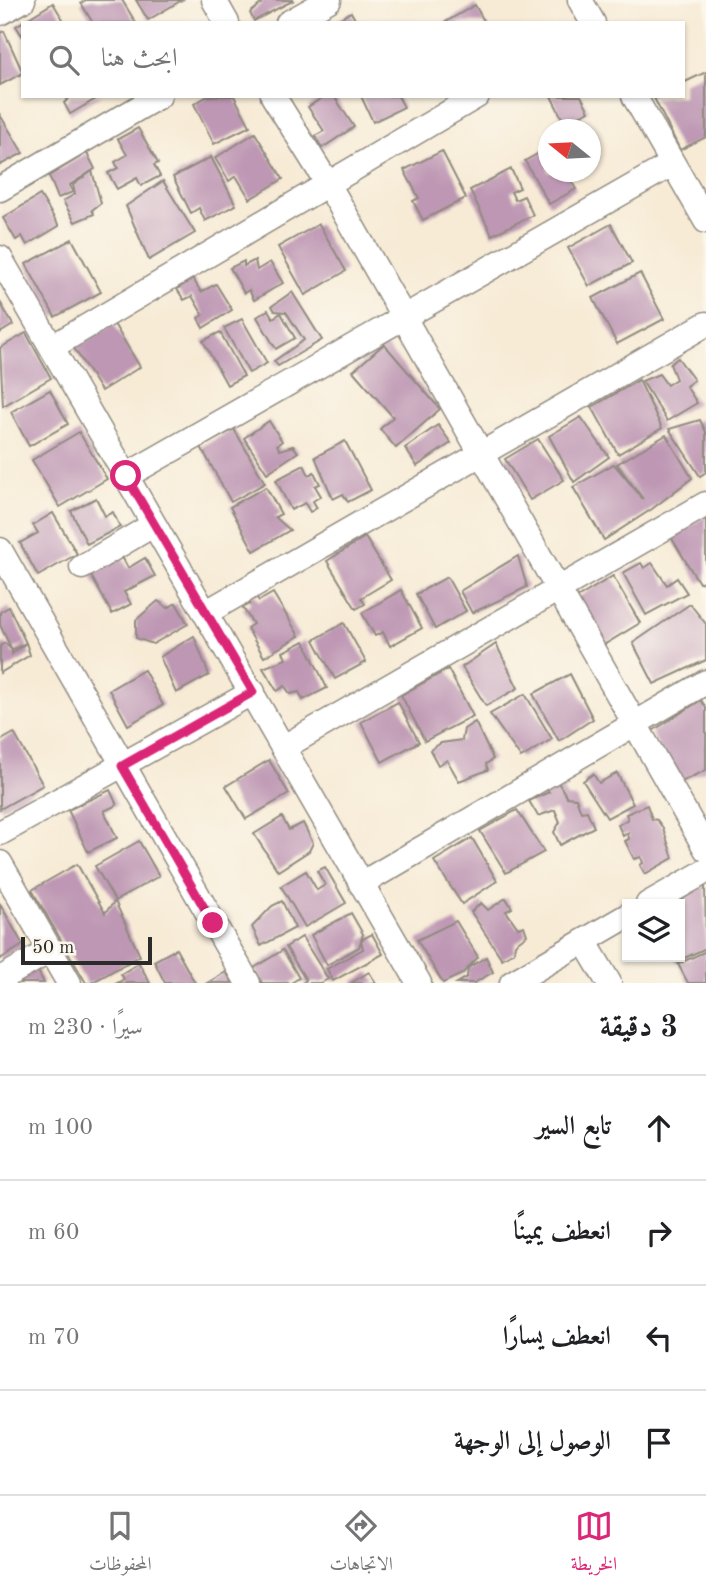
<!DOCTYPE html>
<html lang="ar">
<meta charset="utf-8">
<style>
body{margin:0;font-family:"Old Standard TT",Amiri,serif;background:#f2f2f2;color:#202124;direction:rtl}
.controls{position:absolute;right:21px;bottom:21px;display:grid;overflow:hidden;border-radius:0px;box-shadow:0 2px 5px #0004}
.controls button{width:63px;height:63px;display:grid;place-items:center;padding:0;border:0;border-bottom:2px solid #e0e0e0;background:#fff;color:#202124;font:35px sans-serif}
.compass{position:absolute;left:538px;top:119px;width:63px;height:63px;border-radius:50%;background:#fff;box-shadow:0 2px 5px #0004;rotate:288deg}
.scale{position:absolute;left:21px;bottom:18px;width:131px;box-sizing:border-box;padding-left:7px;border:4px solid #2b2b2b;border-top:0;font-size:19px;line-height:24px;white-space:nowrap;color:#2b2b2b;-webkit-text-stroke:5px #fbf7ec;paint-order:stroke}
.stop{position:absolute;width:21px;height:21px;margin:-16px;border:5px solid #db2777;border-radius:50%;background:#fff}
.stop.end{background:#db2777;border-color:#fff;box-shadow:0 2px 7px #0008}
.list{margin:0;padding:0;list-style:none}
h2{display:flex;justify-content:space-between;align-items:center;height:91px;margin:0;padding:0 28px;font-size:30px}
h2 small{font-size:23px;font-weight:400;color:#757577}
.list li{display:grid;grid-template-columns:46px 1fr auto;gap:21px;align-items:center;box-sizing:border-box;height:105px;padding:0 28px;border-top:2px solid #e0e0e0}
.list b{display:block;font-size:26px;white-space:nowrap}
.list em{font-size:23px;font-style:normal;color:#757577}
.icon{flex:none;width:38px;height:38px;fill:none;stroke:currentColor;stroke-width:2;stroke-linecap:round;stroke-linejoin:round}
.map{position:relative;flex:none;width:706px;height:983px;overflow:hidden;direction:ltr}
.search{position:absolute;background:#fff;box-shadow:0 2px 5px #0004;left:21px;right:21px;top:21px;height:77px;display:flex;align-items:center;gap:18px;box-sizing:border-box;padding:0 24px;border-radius:0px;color:#757577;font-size:26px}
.sheet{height:511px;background:#fff}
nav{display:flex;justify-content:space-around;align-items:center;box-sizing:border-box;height:98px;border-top:2px solid #e0e0e0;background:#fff;font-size:19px;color:#757577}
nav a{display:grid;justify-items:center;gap:4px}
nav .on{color:#db2777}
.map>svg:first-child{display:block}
</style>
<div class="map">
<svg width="706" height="983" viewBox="0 0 706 983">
<rect width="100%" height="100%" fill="#fbf7ec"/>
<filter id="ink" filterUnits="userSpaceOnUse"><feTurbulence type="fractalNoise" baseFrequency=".0143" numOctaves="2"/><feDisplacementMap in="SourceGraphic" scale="14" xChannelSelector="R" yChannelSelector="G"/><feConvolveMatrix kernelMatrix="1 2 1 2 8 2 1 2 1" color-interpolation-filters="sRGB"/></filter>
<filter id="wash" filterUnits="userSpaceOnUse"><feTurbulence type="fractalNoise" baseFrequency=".00686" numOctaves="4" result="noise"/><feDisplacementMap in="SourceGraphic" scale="28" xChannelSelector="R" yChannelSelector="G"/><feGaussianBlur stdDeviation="1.57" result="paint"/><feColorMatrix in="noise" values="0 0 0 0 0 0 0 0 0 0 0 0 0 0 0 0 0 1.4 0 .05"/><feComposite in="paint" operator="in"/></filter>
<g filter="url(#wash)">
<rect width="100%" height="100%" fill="#f7ebd6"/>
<g id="blocks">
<!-- building -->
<g fill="#be97b4">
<path d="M86,0h36l14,23h-43l-12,-20z"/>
<path d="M136,0h46l-34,20z"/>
<path d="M260,0h34l-40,21 -4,-8 12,-10z"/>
<path d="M53,3l12,20h-42v14l-7,-11z"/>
<path d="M475,5l10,18h-41z"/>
<path d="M351,12l6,11h-25z"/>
<path d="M4,31l19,42 -23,12v-52z"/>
<path d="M706,72v65l-26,13 -26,-52 29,-2v-13z"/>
<path d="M71,96h30l-31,18 -6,-11z"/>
<path d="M208,96h26l16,30 -36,18 -20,-40z"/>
<path d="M325,96h9l20,31 -32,21 -7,-12 9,-5 -16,-24z"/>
<path d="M361,96h37l6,11 -31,15z"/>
<path d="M551,96h30l8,15 -24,13z"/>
<path d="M0,115l23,38 -23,12z"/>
<path d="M138,128l20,35 -4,2 6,11 -19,10 -4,-8 -20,11 -9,-16 10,-5 -3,-6 12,-7 -9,-16z"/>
<path d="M255,133l28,46 -33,20 -14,-23 -7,5 -14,-23z"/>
<path d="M548,148v24h18l10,17 -27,15 -24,-43z"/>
<path d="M442,151l24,47 -43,22 -10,-19 6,-3 -15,-28z"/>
<path d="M87,153l8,16 -25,16 3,7 -15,6 -9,-22z"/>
<path d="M211,157l25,48 -31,16 -6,-13 -8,5 -18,-36z"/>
<path d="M511,169l9,19 -9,4 4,8 9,-4 9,19 -41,20 -22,-45z"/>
<path d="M92,171l9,32 -9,7 2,4 -19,8 -12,-21 12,-7 -2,-9z"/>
<path d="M163,181l32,52 -46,27 -23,-54z"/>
<path d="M40,195l19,31 -32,19 -5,-9 -6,4 -13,-22z"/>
<path d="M319,224l27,47 -41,24 -27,-48z"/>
<path d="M611,224l21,39 -43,23 -21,-38z"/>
<path d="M72,239l29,53 -46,25 -29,-53z"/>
<path d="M255,260l2,10 13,-8 13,21 -29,17 -5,-10 -5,3 -14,-25 14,-7v5z"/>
<path d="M640,273l24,46 -47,25 -24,-46z"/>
<path d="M193,279l8,13 15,-8 16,26 -29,18 -5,-10 5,-3 -11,-19 -8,4 -7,-11z"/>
<path d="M292,292l30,48 -44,26 -4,-5 30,-21 -18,-28 -11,-1 -3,-5z"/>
<path d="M0,302l13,23 -13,8z"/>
<path d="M268,310l5,8 8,-5 14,25 -19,11 -19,-32z"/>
<path d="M242,319l25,44 -18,10 -25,-45z"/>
<path d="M114,324l26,43 -39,24 -27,-43z"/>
<path d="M220,332l24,44 -17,9 -24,-44z"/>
<path d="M26,333l25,45 -48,28 -3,-58z"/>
<path d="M384,344l56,65 -44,39 -16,-19 13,-12 -40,-46z"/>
<path d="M678,358l16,22 -8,6 11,17 -30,18 -25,-40 17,-7 8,11 9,-6 -6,-15z"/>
<path d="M639,380l23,48 -44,26 -26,-47z"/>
<path d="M50,390l18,34 -39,22 -18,-34z"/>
<path d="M581,417l28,40 -35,25 -25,-46z"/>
<path d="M700,420l6,12v40l-6,4 -31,-47z"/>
<path d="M269,421l13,20 -5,4 3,5 13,-4 5,6 -31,21 -23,-35z"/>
<path d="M438,425l13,18 -34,23 -12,-18z"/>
<path d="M234,429l31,54 -34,19 -30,-55z"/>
<path d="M79,432l28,47 -47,28 -28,-47z"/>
<path d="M666,435l26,43 -40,31 -48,31 -31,-53 41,-23 29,35 -26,-35z"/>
<path d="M538,439l26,41 -34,20 -25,-41z"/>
<path d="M345,441l26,49 -23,12 -5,-8 -10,5 -18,-42z"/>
<path d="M304,465l5,10 5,-3 6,12 -5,2 6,10 -8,5 4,7 -7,4 -5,-9 -14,7 -15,-30z"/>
<path d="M266,487l15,27 -6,3 15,13 -36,21 -24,-44z"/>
<path d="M96,498l9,18 8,-4 7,15 -33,17 -16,-33z"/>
<path d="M53,513l24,41 -39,22 -18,-33 18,-10 -5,-8z"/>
<path d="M706,516v64l-7,3 -28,-46z"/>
<path d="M365,537l26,43 -30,18 4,6 -9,5 -29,-48z"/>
<path d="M120,553l8,15 17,-10 10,18 -31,16 7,12 -19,10 -24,-44z"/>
<path d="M518,556l9,31 -55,26 -12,-22z"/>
<path d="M641,563l3,5 8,-5 15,22 10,-7 10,15 -41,22 -23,-42z"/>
<path d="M613,576l27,47 -38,23 -25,-48z"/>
<path d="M447,577l19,34 -31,18 -19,-35z"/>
<path d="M401,590l21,38 -32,18 -7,-14 -8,4 -13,-23z"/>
<path d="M254,593l5,8 14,-8 26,43 -35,21 -17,-29 6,-4 -10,-16 7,-4 -1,-7z"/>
<path d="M158,601l10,7 8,-5 12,21 -35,20 -17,-6v-18z"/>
<path d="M690,604l16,20v36l-52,24 -21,-41z"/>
<path d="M9,607l17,36 -14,7v4l14,-11 4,12 -30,18v-27l5,-3 7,7 -12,-25v-13z"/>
<path d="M344,623l22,39 -31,17 -21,-39z"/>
<path d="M194,636l15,39 -33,18 -16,-36z"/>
<path d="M304,641l23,47 -24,12 -4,-8 -9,2 -5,-8 -8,5 -14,-23 23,-9 -3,-7z"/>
<path d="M496,644l22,44 -32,18 -24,-39z"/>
<path d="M448,669l25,47 -48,25 -24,-46z"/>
<path d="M144,670l19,35 -35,20 -19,-35z"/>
<path d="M570,674l23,45 -34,22 -26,-47z"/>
<path d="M525,694l27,45 -31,19 -31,-44z"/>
<path d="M701,700l5,8v62l-29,14 -26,-52z"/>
<path d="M398,702l21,40 -37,20 -21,-40z"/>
<path d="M475,722l18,37 -7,5 2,6 -29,11 -12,-21 -9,5 -8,-15 11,-7 21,-3 2,-11z"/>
<path d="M14,733l29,52 -43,24v-68z"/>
<path d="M269,760l20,34 -43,25 -20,-33z"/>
<path d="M617,773l16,31 -26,14 -24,-37 10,-7 6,9z"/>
<path d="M556,779l11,18 9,1 5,14 6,-1 7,16 -34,18 -6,-13 6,-10 -5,-12 -17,6 -9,-15 20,-9 -6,-8z"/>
<path d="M110,790l7,15 -13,6 13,27 -29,14 -20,-42z"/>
<path d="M647,805l5,14 5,1 6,8 10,30 -28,16 -5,-9 3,-2 -2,-6 -7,2 -9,-18 4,-2 -1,-6 -5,3 -5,-11 10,-6 -2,-5z"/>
<path d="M517,810l27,42 -38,21 -26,-42z"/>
<path d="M282,817l7,13 14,-7 10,20 -4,8 -31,20 -24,-37z"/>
<path d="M472,838l25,43 -35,23 -28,-43z"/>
<path d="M139,841l20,35 -44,25 -20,-35z"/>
<path d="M77,864l28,49 10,-12 25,55 -49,27h-5l-54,-93z"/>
<path d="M325,867l21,36 -41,24 -24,-41 25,-15 11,19 8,-5 -8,-14z"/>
<path d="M705,885l1,63 -30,14 -2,-5h6v-53h-5z"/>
<path d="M506,898l6,10 -6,3 12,17 6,-2 3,9 -12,9 -1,8 -12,7 -31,-47 10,-9 7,7z"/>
<path d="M282,901l13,27 -34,18 -9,-19 20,-21z"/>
<path d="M0,904l23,41 -23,14z"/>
<path d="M351,913l12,21 -4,13 -32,18 -16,-30z"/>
<path d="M456,921l22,36 -16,17 -19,9 -26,-43z"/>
<path d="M372,934l11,20 -50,27 -6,-12 36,-20 -2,-9z"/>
<path d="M302,937l26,42 -7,4h-19l4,-3 -20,-33z"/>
<path d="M176,949l19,34h-30l-11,-22z"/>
<path d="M283,950l16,28 -8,5h-29l-8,-15z"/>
<path d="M706,951v32h-18l-10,-19z"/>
<path d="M486,957l7,15 -19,11h-17l10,-6 1,-9z"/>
<path d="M139,963l11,20h-33l7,-4 -3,-5z"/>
<path d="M36,967l8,16h-33z"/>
<path d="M226,972l7,11h-26z"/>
<path d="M369,972l7,11h-25z"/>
</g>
</g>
</g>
<g filter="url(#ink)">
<use href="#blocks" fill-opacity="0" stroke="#918b80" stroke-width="2"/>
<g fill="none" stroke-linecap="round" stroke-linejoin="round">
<!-- minor casing -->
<g stroke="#918b80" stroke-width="27">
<g id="minor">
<path d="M214,0l13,23"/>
<path d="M580,0l13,23"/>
<path d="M0,13l23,-13"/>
<path d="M288,23l41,-23"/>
<path d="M273,96l55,88 378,665"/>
<path d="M634,96l72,125"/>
<path d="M0,189l159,-93"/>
<path d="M0,258l419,725"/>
<path d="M52,347l425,-251"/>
<path d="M126,476l546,-312"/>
<path d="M0,550l248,433"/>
<path d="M82,567l71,-42"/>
<path d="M207,612l499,-288"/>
<path d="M284,747l422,-243"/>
<path d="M0,833l253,-141"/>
<path d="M0,863l69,120"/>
<path d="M361,884l345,-202"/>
<path d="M648,904l58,-33"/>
<path d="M584,941l25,42"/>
<path d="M0,979l51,-29"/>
<path d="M512,983l115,-67"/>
</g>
</g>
<!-- minor -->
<use href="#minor" stroke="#fff" stroke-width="24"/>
</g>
</g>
<g fill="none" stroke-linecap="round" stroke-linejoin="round" filter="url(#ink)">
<!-- route -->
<path stroke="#db2777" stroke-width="9" d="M126,476l127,216 -131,74 91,157"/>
</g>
</svg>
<div class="controls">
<button><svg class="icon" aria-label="layers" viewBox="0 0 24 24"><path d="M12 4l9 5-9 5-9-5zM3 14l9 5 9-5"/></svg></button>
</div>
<svg class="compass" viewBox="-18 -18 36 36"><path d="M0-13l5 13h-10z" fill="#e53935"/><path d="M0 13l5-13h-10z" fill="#757577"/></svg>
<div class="scale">50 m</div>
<div class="stop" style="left:126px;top:476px"></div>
<div class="stop end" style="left:213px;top:923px"></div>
<div class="search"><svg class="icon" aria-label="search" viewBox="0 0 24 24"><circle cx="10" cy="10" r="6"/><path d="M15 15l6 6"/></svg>ابحث هنا</div>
</div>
<section class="sheet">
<h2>3 دقيقة<small>سيرًا · 230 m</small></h2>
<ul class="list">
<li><svg class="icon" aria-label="ahead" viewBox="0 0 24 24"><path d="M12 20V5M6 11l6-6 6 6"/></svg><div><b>تابع السير</b></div><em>100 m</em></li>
<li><svg class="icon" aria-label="right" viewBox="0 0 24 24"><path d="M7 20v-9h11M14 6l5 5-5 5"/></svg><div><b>انعطف يمينًا</b></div><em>60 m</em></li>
<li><svg class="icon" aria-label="left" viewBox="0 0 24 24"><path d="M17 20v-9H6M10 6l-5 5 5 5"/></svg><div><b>انعطف يسارًا</b></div><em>70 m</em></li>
<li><svg class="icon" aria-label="arrive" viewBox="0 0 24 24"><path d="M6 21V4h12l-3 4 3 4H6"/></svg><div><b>الوصول إلى الوجهة</b></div></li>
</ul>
</section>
<nav>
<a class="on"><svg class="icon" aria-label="map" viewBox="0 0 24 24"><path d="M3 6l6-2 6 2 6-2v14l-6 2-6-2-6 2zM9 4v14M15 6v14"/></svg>الخريطة</a>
<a><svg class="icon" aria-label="directions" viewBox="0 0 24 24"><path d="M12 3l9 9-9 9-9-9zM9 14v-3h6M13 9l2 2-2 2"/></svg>الاتجاهات</a>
<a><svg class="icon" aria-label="saved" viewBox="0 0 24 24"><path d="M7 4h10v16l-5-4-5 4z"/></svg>المحفوظات</a>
</nav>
